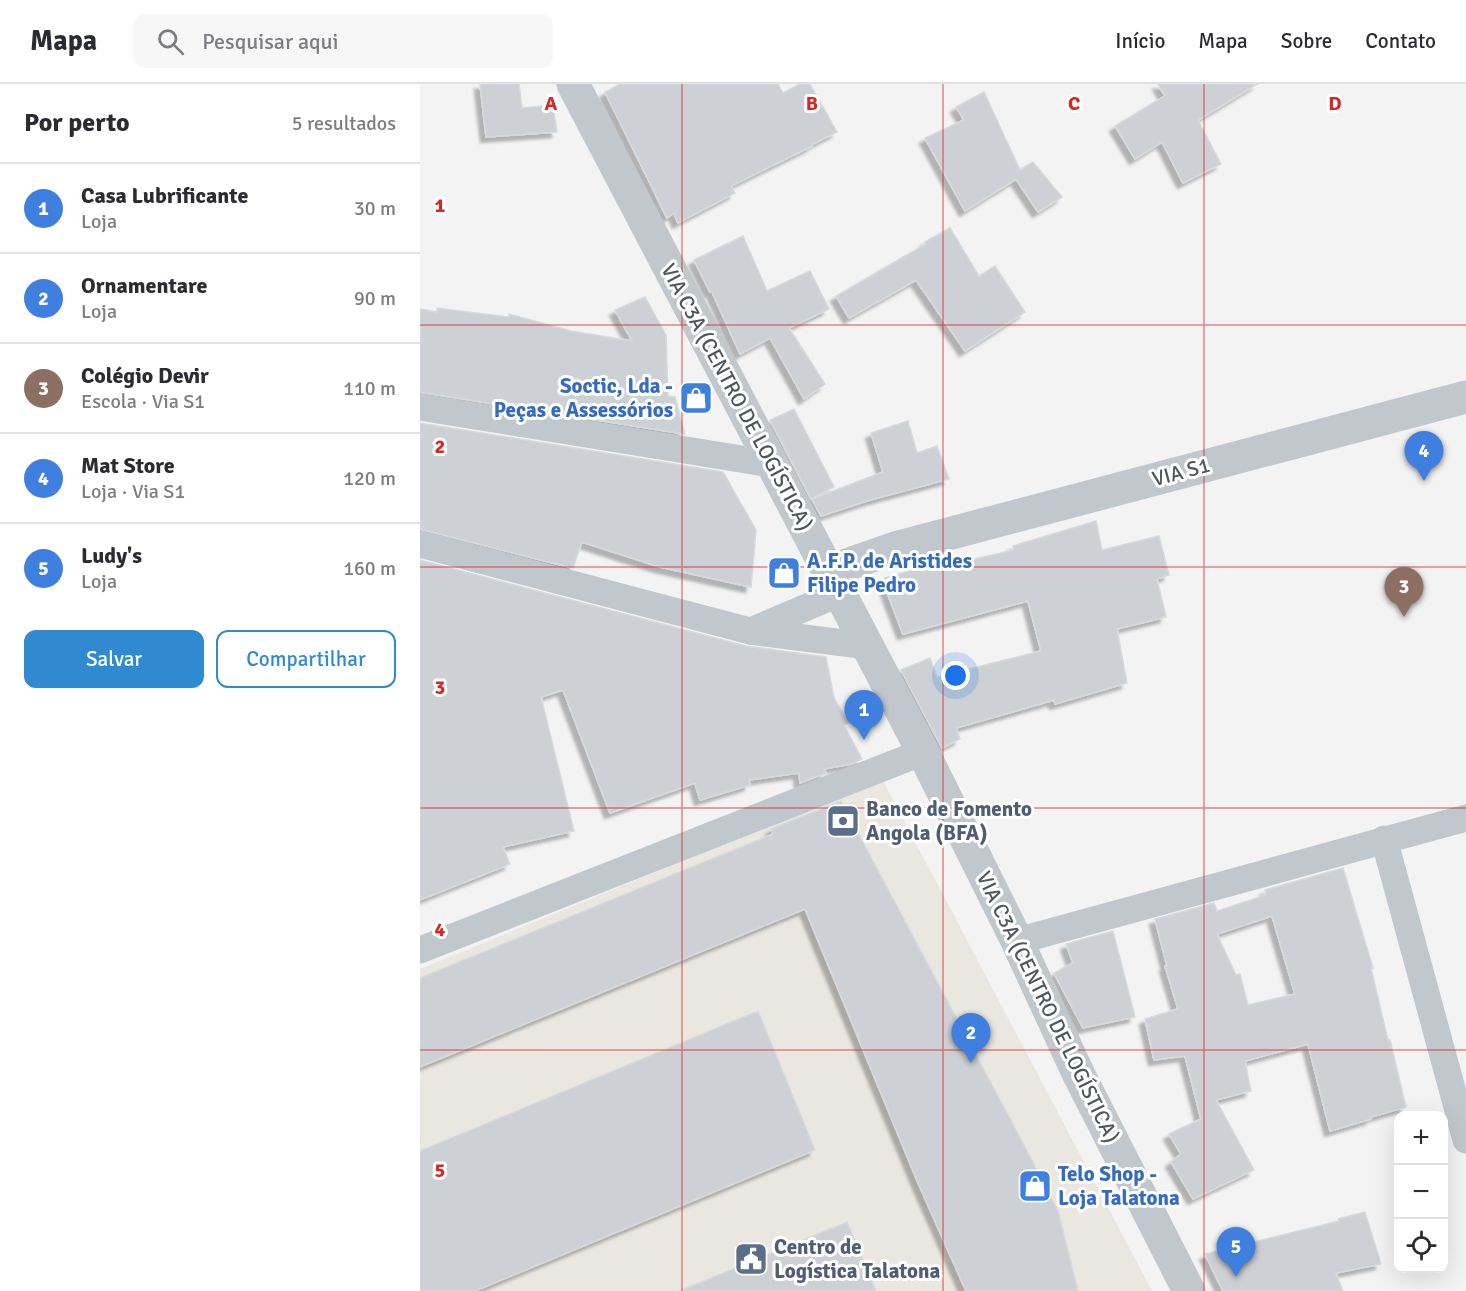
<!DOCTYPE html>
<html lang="pt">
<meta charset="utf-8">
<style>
body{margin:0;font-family:Signika,sans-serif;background:#f7f7f7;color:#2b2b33}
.controls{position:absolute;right:18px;bottom:18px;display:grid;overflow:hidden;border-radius:12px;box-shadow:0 6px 24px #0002}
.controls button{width:54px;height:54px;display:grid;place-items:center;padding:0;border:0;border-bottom:2px solid #e1e1e2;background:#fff;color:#2b2b33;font:30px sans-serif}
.you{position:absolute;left:536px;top:592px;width:21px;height:21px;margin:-15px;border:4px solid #fff;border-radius:50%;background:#1a73e8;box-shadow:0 0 0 9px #1a73e833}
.badge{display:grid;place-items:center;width:39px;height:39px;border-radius:50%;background:#2f8ad2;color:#fff;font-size:20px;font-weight:700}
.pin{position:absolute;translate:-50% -50px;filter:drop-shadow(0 2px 3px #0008)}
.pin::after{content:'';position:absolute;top:32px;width:21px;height:18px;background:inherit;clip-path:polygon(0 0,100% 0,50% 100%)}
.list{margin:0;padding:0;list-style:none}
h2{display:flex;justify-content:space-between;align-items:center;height:78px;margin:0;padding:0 24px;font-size:26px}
h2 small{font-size:20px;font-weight:400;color:#7c7c81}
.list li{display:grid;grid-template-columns:39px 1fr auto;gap:18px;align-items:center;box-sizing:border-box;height:90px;padding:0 24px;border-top:2px solid #e1e1e2}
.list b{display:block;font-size:22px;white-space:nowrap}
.list p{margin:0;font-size:20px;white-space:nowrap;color:#7c7c81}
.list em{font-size:20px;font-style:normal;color:#7c7c81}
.actions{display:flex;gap:12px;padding:18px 24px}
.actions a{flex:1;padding:14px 0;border:2px solid #2f8ad2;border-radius:12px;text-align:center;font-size:21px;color:#2f8ad2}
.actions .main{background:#2f8ad2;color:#fff}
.icon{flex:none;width:33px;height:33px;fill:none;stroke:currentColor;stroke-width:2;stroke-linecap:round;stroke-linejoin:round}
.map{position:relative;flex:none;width:1046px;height:1207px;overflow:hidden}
header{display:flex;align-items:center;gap:36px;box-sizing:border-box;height:84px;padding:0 30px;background:#fff;border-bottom:2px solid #e1e1e2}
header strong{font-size:28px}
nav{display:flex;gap:33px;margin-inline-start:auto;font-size:21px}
.search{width:420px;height:54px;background:#f7f7f7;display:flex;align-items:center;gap:15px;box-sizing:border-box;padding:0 21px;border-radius:12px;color:#7c7c81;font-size:22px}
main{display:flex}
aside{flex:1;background:#fff}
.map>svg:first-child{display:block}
</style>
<header>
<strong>Mapa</strong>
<div class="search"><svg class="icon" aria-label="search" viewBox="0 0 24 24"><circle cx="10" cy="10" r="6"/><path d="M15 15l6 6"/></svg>Pesquisar aqui</div>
<nav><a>Início</a><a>Mapa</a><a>Sobre</a><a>Contato</a></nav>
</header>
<main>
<aside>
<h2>Por perto<small>5 resultados</small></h2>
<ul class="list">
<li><span class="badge" style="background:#3f7fe0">1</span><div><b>Casa Lubrificante</b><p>Loja</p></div><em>30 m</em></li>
<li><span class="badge" style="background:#3f7fe0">2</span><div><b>Ornamentare</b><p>Loja</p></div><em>90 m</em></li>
<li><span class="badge" style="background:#8d6e63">3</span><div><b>Colégio Devir</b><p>Escola · Via S1</p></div><em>110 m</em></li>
<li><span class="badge" style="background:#3f7fe0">4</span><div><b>Mat Store</b><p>Loja · Via S1</p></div><em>120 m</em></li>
<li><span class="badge" style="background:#3f7fe0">5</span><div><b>Ludy's</b><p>Loja</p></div><em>160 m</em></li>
</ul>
<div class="actions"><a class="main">Salvar</a><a>Compartilhar</a></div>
</aside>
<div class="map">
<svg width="1046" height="1207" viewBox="0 0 1046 1207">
<defs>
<filter id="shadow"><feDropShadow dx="-5.5" dy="5.5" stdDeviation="1.5" flood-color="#0004"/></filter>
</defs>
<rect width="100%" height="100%" fill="#f4f3f3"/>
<!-- commercial -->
<path fill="#eae7e1" d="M462,695l270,512h-732v-322z"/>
<!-- building -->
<g fill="#cdd0d4" stroke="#d7dadd" stroke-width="1.5" fill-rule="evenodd" filter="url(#shadow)">
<path d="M60,0h39l3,24 31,-3 4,27 -71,5z"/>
<path d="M200,0h158l5,9 17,-9h10l27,48 -26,13 1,1 -81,40 4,7 -57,30 -4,-10 -7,5 -62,-126z"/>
<path d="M738,0h99l-59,36 23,44 -38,19 -21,-41 -27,17 -20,-33 50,-30z"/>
<path d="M564,8l36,78 13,-8 29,35 -24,15 -22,-33 -51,32 -40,-73 39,-18 -8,-13z"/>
<path d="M530,144l29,48 16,-10 30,46 -60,39 -49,-71 -67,38 -13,-22 90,-52 -1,-2z"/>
<path d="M323,152l24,55 43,-20 19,38 -40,19 36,56 -21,15 -34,-61 -30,16 -28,-62h-2l-16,-32z"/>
<path d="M225,213l21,38 2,61 7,1 10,37 -265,-42v-83l17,3v-4l72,9v-3l62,17 61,10 -17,-31z"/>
<path d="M374,325l40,78 -23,12 -41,-79z"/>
<path d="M488,337l9,32 20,-7 12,33 -79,21 -49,16 -9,-17 71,-27 -12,-39z"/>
<path d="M0,339l303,49 33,58 -5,57 -91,-20 -78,-25 -9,26 -153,-39z"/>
<path d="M676,437l6,29 57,-14 10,39 -12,4 9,38 -49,12 10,54 -72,21 -1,-4 -98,28 4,11 -18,9 -41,-78 29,-12 7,19 104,-26 -13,-50 -125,33 -21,-55 43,-13 1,4 88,-20 -1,-4z"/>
<path d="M0,476l326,86 80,11 8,41 15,25 -5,2 18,34 -11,5 -27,5 2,4 -26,10 -1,-10 -50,7 1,5 -50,15 -5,-17 -85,30 -47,-123 -22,7 33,134 -71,16 7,17 -90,36z"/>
<path d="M421,717l183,344 34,66 20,80h-112l-48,-108 -113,-274 -385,158v-89l353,-144 -2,-5z"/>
<path d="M923,784l30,100h-2l17,72h2l16,67 -35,10v2l-41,12 -22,-87 -63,17 6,30 -35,9 38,70 -61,29 -22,-37 10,-8 -12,-20 32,-15 -16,-63 -31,4 -9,-41 33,-10 -13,-43h2l-12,-47 59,-16 3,8 49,-16 -1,-5zM852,832l23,78 -47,11 -8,-31 -4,1 -19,-41z"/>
<path d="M693,847l22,86 -52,11 -29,-55 19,-10 -7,-19z"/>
<path d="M338,927l57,139 -340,141h-55v-140z"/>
<path d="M945,1128l16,52 -45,9 7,18h-120l-18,-37 134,-33 -1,-2z"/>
<path d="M427,1138l29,69h-194v-1z"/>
</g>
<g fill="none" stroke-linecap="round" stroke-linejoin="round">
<!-- minor -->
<g stroke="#c0c8cd" stroke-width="27">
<path d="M0,323l352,57"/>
<path d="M0,460l330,87 118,15"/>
<path d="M331,547l89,-38"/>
<path d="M964,755l82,301"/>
<path d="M597,857l449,-123"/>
<path d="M0,866l503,-198"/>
</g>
<!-- tertiary -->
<g stroke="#c0c8cd" stroke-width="33">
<path d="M153,0l350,668 94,189 61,132 111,218"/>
<path d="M409,487l66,-23 571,-151"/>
</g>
</g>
<!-- grid -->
<path fill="none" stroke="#d62828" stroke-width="1.5" stroke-opacity="0.55" d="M262,0v1207M523,0v1207M784,0v1207M0,241h1046M0,483h1046M0,724h1046M0,966h1046"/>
<!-- icons -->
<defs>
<g id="shop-square" transform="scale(1.725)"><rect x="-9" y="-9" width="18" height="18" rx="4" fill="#3f7fe0" stroke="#fff"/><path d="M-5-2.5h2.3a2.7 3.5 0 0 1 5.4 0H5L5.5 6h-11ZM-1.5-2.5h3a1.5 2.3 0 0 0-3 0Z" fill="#fff"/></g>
<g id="bank-square" transform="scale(1.725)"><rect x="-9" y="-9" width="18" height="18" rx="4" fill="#5c6f8a" stroke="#fff"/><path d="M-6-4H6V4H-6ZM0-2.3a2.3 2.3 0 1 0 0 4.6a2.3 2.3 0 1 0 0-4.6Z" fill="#fff"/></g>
<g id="civic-square" transform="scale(1.725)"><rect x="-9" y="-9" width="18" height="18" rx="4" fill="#5c6f8a" stroke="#fff"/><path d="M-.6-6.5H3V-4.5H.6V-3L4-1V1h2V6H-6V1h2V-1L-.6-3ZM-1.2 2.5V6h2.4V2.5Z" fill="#fff"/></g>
</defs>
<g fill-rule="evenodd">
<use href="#shop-square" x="276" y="314"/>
<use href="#shop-square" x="364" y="489"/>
<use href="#bank-square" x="423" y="737"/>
<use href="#shop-square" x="615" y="1102"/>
<use href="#civic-square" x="331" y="1175"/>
</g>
<g text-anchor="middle" stroke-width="6" stroke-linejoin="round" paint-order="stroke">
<!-- shop labels -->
<g font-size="21" font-weight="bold" fill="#366cbe" stroke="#fff" text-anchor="start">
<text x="253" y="309" text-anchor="end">Soctic, Lda -<tspan x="253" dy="24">Peças e Assessórios</tspan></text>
<text x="387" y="484">A.F.P. de Aristides<tspan x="387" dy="24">Filipe Pedro</tspan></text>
<text x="638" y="1097">Telo Shop -<tspan x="638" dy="24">Loja Talatona</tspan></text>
</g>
<!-- street labels -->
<g font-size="21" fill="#4c585e" stroke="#fff">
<text transform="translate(317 313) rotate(62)" y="7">VIA C3A (CENTRO DE LOGÍSTICA)</text>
<text transform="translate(761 388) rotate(-15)" y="7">VIA S1</text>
<text transform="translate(628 923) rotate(64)" y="7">VIA C3A (CENTRO DE LOGÍSTICA)</text>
</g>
<!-- service labels -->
<g font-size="21" font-weight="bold" fill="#4e5e75" stroke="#fff" text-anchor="start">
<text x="446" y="732">Banco de Fomento<tspan x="446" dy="24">Angola (BFA)</tspan></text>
<text x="354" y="1170">Centro de<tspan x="354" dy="24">Logística Talatona</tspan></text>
</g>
</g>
<g font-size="20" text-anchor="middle" font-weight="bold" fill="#d62828" stroke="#fff" stroke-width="6" stroke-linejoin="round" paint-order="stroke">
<text x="131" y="26">A</text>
<text x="392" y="26">B</text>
<text x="654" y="26">C</text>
<text x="915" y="26">D</text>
<text x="20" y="128">1</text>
<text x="20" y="369">2</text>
<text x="20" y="610">3</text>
<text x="20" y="852">4</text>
<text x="20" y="1093">5</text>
</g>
</svg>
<div class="controls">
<button>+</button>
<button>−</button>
<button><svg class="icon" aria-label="locate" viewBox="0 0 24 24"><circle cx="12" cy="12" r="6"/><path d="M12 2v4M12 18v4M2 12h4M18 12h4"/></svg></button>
</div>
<div class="you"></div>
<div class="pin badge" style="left:444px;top:656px;background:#3f7fe0">1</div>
<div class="pin badge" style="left:551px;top:979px;background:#3f7fe0">2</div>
<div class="pin badge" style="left:984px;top:533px;background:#8d6e63">3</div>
<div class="pin badge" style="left:1004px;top:397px;background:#3f7fe0">4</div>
<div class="pin badge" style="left:816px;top:1193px;background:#3f7fe0">5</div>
</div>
</main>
